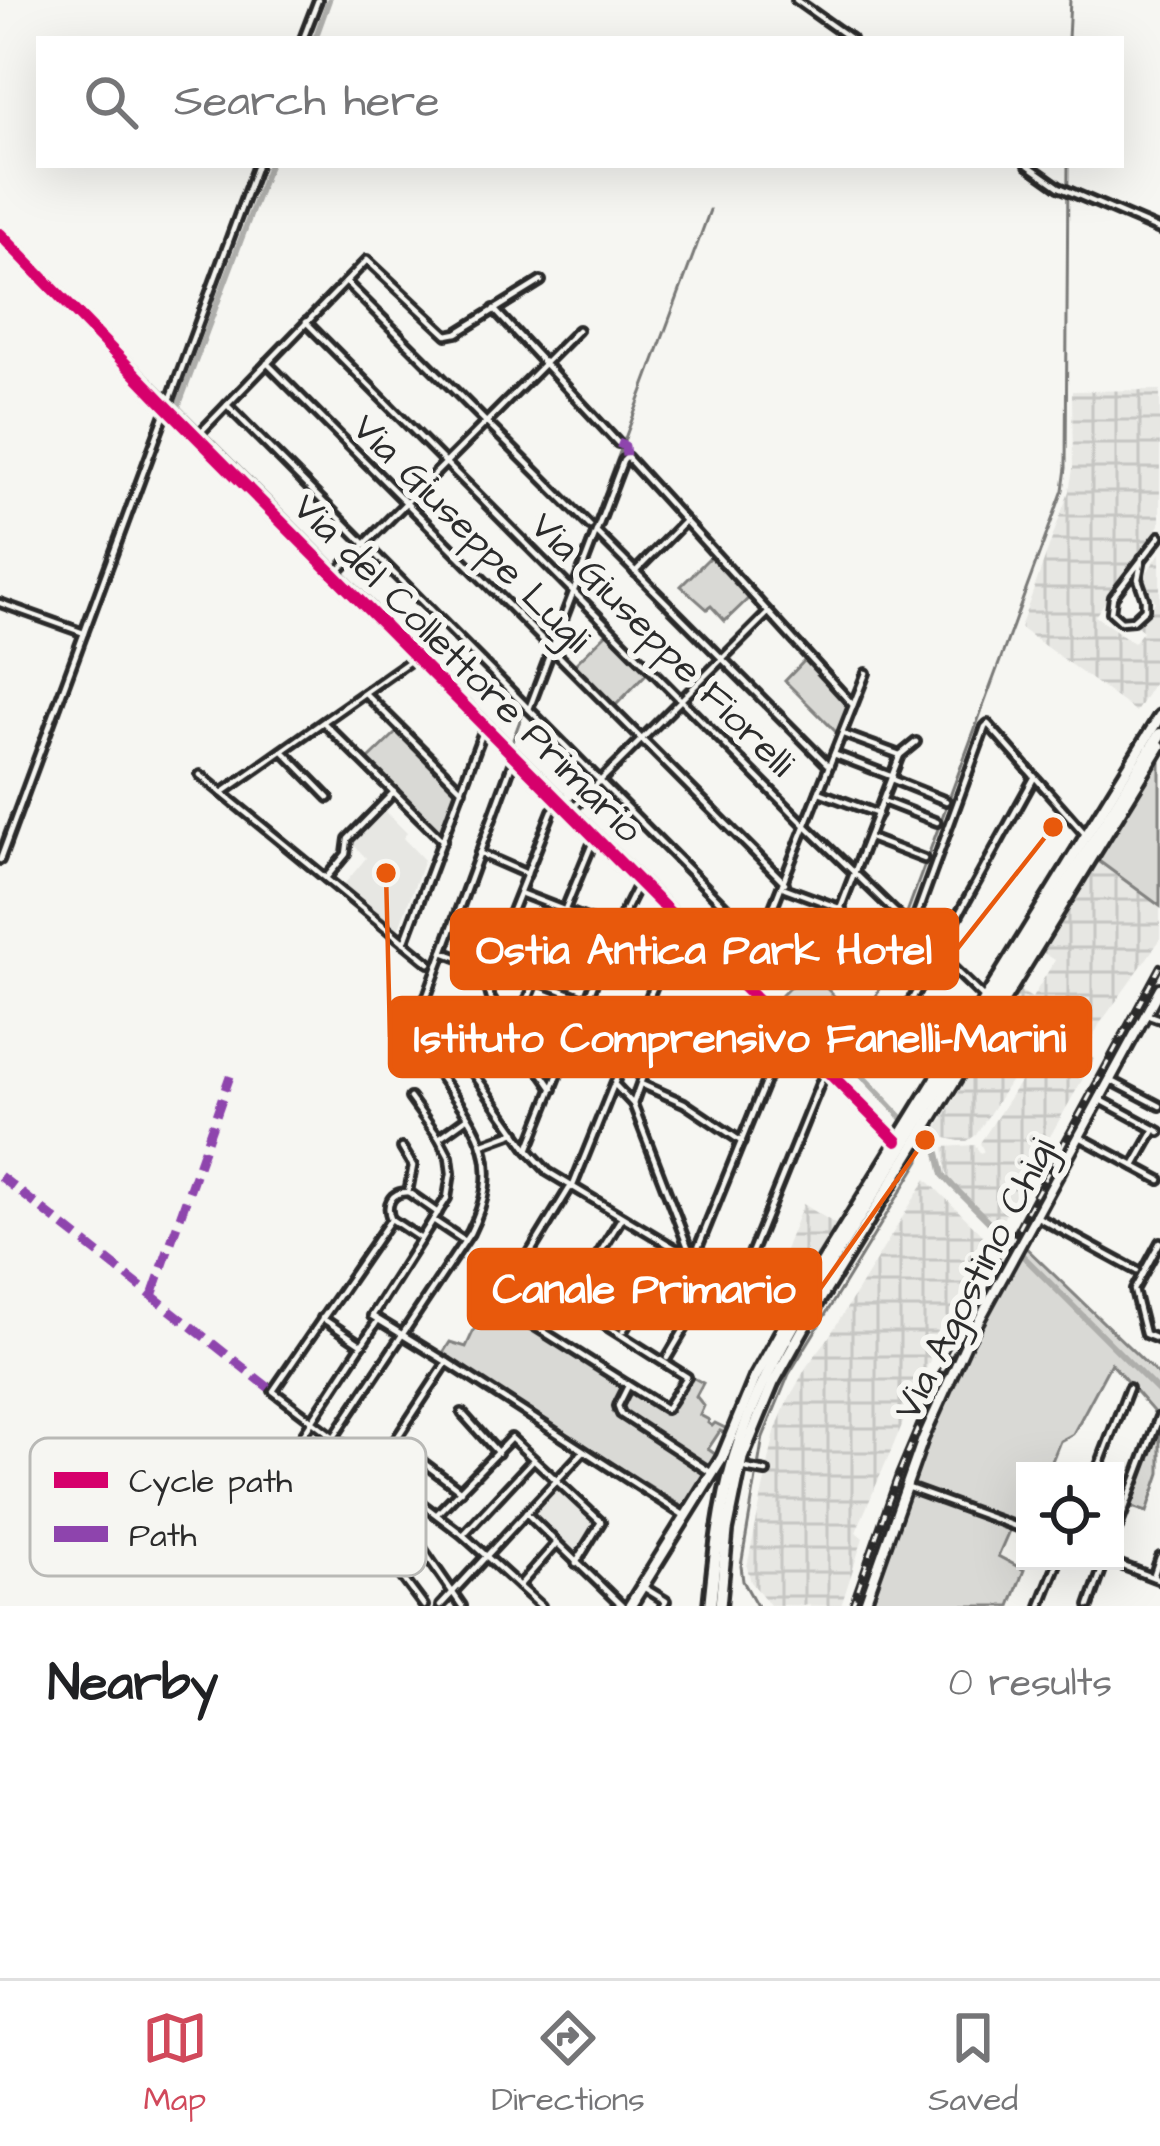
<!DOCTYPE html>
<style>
body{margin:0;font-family:"Architects Daughter",sans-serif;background:#f6f6f6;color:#202124}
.controls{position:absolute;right:36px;bottom:36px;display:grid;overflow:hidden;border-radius:0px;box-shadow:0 12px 48px #0002}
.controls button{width:108px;height:108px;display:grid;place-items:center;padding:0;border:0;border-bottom:3px solid #e0e0e0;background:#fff;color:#202124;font:60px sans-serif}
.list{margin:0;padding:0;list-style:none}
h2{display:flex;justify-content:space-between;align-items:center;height:156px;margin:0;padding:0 48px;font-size:51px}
h2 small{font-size:39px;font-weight:400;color:#757577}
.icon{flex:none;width:66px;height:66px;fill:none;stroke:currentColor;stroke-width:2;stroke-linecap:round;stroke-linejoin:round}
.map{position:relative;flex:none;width:1160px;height:1606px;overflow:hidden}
.search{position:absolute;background:#fff;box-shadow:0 12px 48px #0002;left:36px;right:36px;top:36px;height:132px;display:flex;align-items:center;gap:30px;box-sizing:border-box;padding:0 42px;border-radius:0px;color:#757577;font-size:45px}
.sheet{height:372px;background:#fff}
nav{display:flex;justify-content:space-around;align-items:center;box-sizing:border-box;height:168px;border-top:3px solid #e0e0e0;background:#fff;font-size:33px;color:#757577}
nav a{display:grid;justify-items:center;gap:6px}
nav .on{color:#d1495b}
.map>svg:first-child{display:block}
</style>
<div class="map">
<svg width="1160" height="1606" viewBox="0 0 1160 1606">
<defs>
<pattern id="industrial-grid" width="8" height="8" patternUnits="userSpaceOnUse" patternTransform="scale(3)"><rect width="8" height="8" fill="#e7e7e3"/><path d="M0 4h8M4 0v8" fill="none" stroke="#c6c6c3"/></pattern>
</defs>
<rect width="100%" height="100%" fill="#f6f6f2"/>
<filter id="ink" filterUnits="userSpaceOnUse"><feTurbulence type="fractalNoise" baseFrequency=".00833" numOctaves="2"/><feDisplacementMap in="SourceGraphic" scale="24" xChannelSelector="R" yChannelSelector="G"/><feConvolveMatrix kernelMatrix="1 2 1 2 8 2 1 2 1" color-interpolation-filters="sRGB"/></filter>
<g filter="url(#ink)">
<!-- built -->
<g fill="#e7e7e3">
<path d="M384,810l23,23 -4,5 21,22 -27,73 -55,-46 24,-29 -15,-16z"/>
<path d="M557,1484l39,37 -21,37 -44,-44z"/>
</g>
<!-- industrial -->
<g fill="url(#industrial-grid)">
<path d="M1160,390v135l-65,91 39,27 9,-12 -6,-5 18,-24 -11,-25 16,-24v120l-24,39 -116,-84 49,-137 4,-22 -1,-78z"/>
<path d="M1096,859l64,47v34l-61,85 -11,23 -42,-23 -70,110 -9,6h-8l-26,-6 26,-43 6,-23 50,-81 17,10 23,-38 -16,-10z"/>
<path d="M1052,1033l42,26 -96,169 -48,-48 -4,-10 -2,-23 31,-2 5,9 4,-2 -4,-9z"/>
<path d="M926,1179l63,62 -39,75 -15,18 4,5 -83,193 7,6 -22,68 -71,-1 -19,-23 -4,-15 28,-135 10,-26 22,-40 20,-26z"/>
<path d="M803,1204l34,21 -26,41 -26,-16z"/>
</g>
<!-- green -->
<g fill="#d9d9d5" stroke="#828280" stroke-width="3">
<path d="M710,557l40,40 -25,24 -14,-15 -4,3 -26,-23z"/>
<path d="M609,631l40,40 -36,37 -40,-42z"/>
<path d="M806,659l44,48 -11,28 -54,-54z"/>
<path d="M398,731l59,60 -15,44 -74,-75z"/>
<path d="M1160,756v150l-64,-47z"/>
<path d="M808,969l52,54 -29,28 -52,-53z"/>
<path d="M1020,1242l140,135v96l-13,39 -21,-7 32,-88 -47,-54 -38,71 -13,7 -12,30h-23v56l-1,3 -13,-4 -13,30 26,14 -14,36h-146l59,-167z"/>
<path d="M488,1299l131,85 3,6 -9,22 88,57 3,11 -19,28 -244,-152 9,-14 16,5z"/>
<path d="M690,1376l13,7 -7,13 8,10 -4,9 9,5 -1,3 4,3 3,-3 16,8 -2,4 -9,-4 -12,18 7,5 -4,14 -90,-60 11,-16 32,20 7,-2 11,-23 3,1 6,-8z"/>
</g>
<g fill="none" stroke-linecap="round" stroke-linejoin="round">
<!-- stream -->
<g stroke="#7a7a78" stroke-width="3">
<path d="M1068,39l2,-39"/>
<path d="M0,226l898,905"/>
<path d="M512,742l198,-532"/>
<path d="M846,1078l217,-588 3,-22 2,-303"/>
<path d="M757,1606l-14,-25 -2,-15 22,-129 26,-63 131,-214 1,-5 -5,-6"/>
</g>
<!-- canal -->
<g stroke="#aeaeab" stroke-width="6">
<path d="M315,39l14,-39"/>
<path d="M178,407l91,-242"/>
<path d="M852,1065l52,55"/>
<path d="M925,1140l10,9"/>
<path d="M938,1153l5,22 10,11 207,207"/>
</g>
<!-- minor casing -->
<g stroke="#2b2b2b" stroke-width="14">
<g id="minor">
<path d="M796,0l55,39"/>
<path d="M303,39l15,-39"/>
<path d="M1028,165l31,22 101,43"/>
<path d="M0,234l167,173 730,734"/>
<path d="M346,282l244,244"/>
<path d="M494,309l124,134"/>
<path d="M306,322l500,504 180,174"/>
<path d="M267,363l518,520"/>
<path d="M227,405l535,539 56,22 82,-211 16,-13"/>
<path d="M197,436l170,-176 80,75 10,-2 84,-52"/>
<path d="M596,532l233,234"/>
<path d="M1142,558l-4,21 7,20v10l-12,11 -12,1 -10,-9 2,-15 47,-61"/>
<path d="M635,572l50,-51"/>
<path d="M334,575l244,-245"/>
<path d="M0,603l84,30"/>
<path d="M365,693l97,97"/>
<path d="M529,709l94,-248 4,-4 226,248"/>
<path d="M324,723l119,118"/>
<path d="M843,734l57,21"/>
<path d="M283,751l46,47"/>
<path d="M836,755l57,22"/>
<path d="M515,756l-88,240 -1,10 102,144 20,22 238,143"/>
<path d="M200,775l229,188"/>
<path d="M891,779l55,22"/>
<path d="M819,792l59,22"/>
<path d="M222,793l192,-135"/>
<path d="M883,801l54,21"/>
<path d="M570,811l198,-198"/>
<path d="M869,838l55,21"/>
<path d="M479,853l48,21"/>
<path d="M0,860l257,-695"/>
<path d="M326,878l20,-24 2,-15 46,-47"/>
<path d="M785,888l57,21"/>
<path d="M520,893l95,37"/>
<path d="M912,928l73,-201 3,-3 98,111"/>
<path d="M832,932l53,21"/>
<path d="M760,940l106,-267"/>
<path d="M404,943l81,-217"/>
<path d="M443,952l45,17"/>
<path d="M536,980l101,41"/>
<path d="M906,1010l128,-232"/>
<path d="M1146,1014l14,5"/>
<path d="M514,1033l80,-194"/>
<path d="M630,1044l30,8 127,-23"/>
<path d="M1110,1080l50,26"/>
<path d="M641,1084l43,19 58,39"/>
<path d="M616,1086l17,18 60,156"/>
<path d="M553,1089l-62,-90 -4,-14 3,-19 62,-155 9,-9"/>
<path d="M410,1098l29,40 10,19 2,16 -4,25 -75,118 75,46 238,154"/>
<path d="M1099,1099l61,33"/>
<path d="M633,1104l18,-51"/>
<path d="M1078,1136l82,44"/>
<path d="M439,1138l29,-21"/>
<path d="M483,1144l33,-12"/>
<path d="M402,1148l11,18 -5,26"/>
<path d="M528,1150l87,-220 25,-50"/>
<path d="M1134,1166l21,-37"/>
<path d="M572,1188l108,-267"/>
<path d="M408,1192l30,21"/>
<path d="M1034,1215l103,56"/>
<path d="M391,1219l-118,172 190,144 78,71"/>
<path d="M391,1219c-6,-15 0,-27 17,-27"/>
<path d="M391,1219l30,20"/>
<path d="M433,1220l30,20"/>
<path d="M1160,1242l-26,48 11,44 15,6"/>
<path d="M496,1256l191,121 -21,32 -182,-115z"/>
<path d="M693,1260l94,-231"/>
<path d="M522,1266l47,-77"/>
<path d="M738,1286l88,-217"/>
<path d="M572,1298l50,-81"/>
<path d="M322,1318l40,27"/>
<path d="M378,1320l-96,147 15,30 55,9 95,-144"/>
<path d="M623,1331l50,-82"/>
<path d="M667,1358l49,-82"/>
<path d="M628,1386l-10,20 3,8 89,58"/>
<path d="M462,1413l36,40"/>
<path d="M396,1442l65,49"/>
<path d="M317,1463l107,143"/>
<path d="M739,1467l27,5"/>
<path d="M1097,1471l32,-83"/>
<path d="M906,1487l119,43"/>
<path d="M360,1495l57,46 45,65"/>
<path d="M297,1497l37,-60 136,-204c38,-77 5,-107 -39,-169"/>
<path d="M526,1513l96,93"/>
<path d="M437,1514l74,-76 90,84 -25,41"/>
<path d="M463,1535l70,-75"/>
<path d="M1115,1535l44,-118"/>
<path d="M1110,1561l50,19"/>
<path d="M1153,1577l7,-20"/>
<path d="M519,1586l36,-41"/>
<path d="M645,1588l21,13 -3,5"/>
<path d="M440,1606l143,-154"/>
<path d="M1040,1606l18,-45"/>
<path d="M1089,1606l16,-45"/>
</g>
</g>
<!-- tertiary casing -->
<g stroke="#2b2b2b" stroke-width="16">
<path id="tertiary" d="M864,1606l59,-167 42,-93 195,-358"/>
</g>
<!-- secondary casing -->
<g stroke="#2b2b2b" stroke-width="18">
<g id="secondary">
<path d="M630,1606l92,-148 33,-80 34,-61 371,-601"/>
<path d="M720,1606l7,-75 15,-73 31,-75 43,-77 344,-560"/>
</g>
</g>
<!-- primary casing -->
<g stroke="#2b2b2b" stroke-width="20">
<path id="primary" d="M710,1606c5,-49 10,-99 24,-147 18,-61 48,-115 80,-169l346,-556"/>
</g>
<!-- minor -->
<use href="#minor" stroke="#f6f6f2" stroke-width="4.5"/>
<!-- tertiary -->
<use href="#tertiary" stroke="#f6f6f2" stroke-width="8"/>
<!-- secondary -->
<use href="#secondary" stroke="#f6f6f2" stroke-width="9"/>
<!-- primary -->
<use href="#primary" stroke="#f6f6f2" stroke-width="10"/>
<!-- rail casing -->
<g stroke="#2b2b2b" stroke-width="8">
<path id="rail" d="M852,1606l46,-131 49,-116 213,-393"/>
</g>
<!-- rail -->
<use href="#rail" stroke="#f6f6f2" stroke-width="3" stroke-dasharray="9" stroke-linecap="butt"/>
<!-- quiet -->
<g stroke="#8e44ad" stroke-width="9" stroke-dasharray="18 9" stroke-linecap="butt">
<path d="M618,443l7,3 1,11"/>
<path d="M0,1176l273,215"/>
<path d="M153,1293l77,-217"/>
</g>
<!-- cycleway casing -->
<g stroke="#f6f6f2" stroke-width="20">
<path id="cycleway" d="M0,234l167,173 730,734"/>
</g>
<!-- cycleway -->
<use href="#cycleway" stroke="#d6006c" stroke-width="12"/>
</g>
</g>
<g text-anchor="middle" stroke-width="12" stroke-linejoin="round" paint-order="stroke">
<!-- street labels -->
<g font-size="39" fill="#2b2b2b" stroke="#f6f6f2">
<text transform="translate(473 532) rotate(45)" y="14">Via Giuseppe Lugli</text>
<text transform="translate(664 643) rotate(45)" y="14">Via Giuseppe Fiorelli</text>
<text transform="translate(469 667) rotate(45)" y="14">Via del Collettore Primario</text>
<text transform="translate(973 1278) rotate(-63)" y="14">Via Agostino Chigi</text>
</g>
</g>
<!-- legend -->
<rect x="30" y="1438" width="396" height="138" rx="18" fill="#f6f6f2" stroke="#b9b9b6" stroke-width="3"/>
<rect x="54" y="1472" width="54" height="16" fill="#d6006c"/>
<rect x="54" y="1526" width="54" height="16" fill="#8e44ad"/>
<g font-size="33" fill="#2b2b2b">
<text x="129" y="1492">Cycle path</text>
<text x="129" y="1546">Path</text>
</g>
<!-- callouts -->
<path fill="none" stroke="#e8590c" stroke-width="4.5" d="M1053 827L957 949M386 873L390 1037M925 1140L820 1289"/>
<g fill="#e8590c" stroke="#f6f6f2" stroke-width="4.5">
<circle cx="1053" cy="827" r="12"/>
<circle cx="386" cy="873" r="12"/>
<circle cx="925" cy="1140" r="12"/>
</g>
<g fill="#e8590c" stroke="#e8590c" stroke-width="4.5">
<rect x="452" y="910" width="505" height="78" rx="12"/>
<rect x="390" y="998" width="700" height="78" rx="12"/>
<rect x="469" y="1250" width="351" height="78" rx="12"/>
</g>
<g font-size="42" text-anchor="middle" font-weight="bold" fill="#fff">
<text x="704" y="964">Ostia Antica Park Hotel</text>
<text x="740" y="1052">Istituto Comprensivo Fanelli-Marini</text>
<text x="644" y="1303">Canale Primario</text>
</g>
</svg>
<div class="controls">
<button><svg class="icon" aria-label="locate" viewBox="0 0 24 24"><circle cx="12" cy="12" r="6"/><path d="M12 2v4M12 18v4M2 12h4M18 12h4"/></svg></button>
</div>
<div class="search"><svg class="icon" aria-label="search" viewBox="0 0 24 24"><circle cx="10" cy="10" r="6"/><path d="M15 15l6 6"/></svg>Search here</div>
</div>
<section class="sheet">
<h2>Nearby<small>0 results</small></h2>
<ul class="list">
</ul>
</section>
<nav>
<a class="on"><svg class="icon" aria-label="map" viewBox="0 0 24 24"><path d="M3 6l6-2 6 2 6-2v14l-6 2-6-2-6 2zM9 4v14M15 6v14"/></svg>Map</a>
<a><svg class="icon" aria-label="directions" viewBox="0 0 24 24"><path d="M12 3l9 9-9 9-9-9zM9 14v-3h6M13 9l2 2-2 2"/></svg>Directions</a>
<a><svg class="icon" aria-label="saved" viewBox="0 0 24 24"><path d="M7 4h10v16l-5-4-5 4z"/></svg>Saved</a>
</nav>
